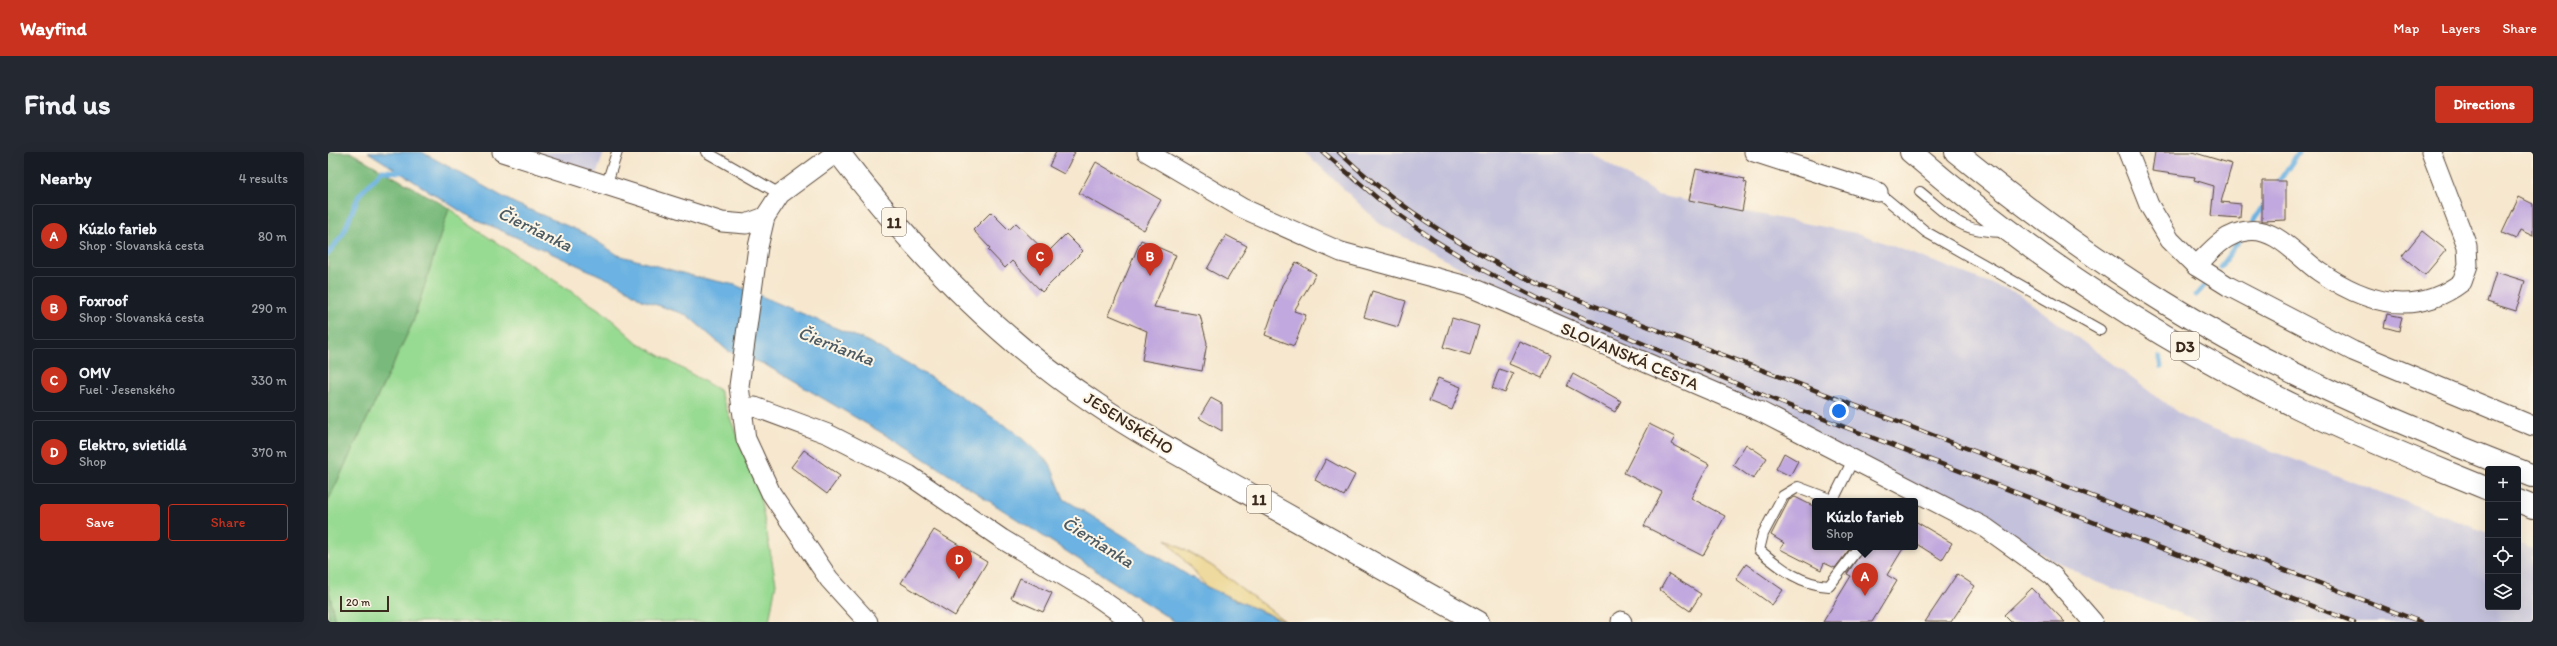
<!DOCTYPE html>
<meta charset="utf-8">
<style>
body{margin:0;font-family:Itim,sans-serif;background:#242831;color:#f1f3f6}
.controls{position:absolute;right:12px;bottom:12px;display:grid;overflow:hidden;border-radius:4px;box-shadow:0 4px 16px #0002}
.controls button{width:36px;height:36px;display:grid;place-items:center;padding:0;border:0;border-bottom:1px solid #363941;background:#171b24;color:#f1f3f6;font:20px sans-serif}
.scale{position:absolute;left:12px;bottom:10px;width:49px;box-sizing:border-box;padding-left:4px;border:2px solid #3b2a1e;border-top:0;font-size:11px;line-height:14px;white-space:nowrap;color:#3b2a1e;-webkit-text-stroke:3px #fcf5e5;paint-order:stroke}
.you{position:absolute;left:1511px;top:259px;width:14px;height:14px;margin:-10px;border:3px solid #fff;border-radius:50%;background:#1a73e8;box-shadow:0 0 0 6px #1a73e833}
.badge{display:grid;place-items:center;width:26px;height:26px;border-radius:50%;background:#c8321e;color:#fff;font-size:13px;font-weight:700}
.pin{position:absolute;translate:-50% -33px;filter:drop-shadow(0 1px 2px #0008)}
.pin::after{content:'';position:absolute;top:21px;width:14px;height:12px;background:inherit;clip-path:polygon(0 0,100% 0,50% 100%)}
.popup{position:absolute;left:1484px;top:346px;width:106px;height:52px;box-sizing:border-box;display:grid;place-content:center;border-radius:4px;background:#171b24;filter:drop-shadow(0 1px 3px #0005);font-size:13px;white-space:nowrap;color:#9ea1a6}
.popup b{font-size:15px;color:#f1f3f6}
.popup::after{content:'';position:absolute;left:50%;top:100%;margin-left:-8px;border:8px solid transparent;border-top-color:#171b24}
.list{margin:0;padding:0;list-style:none}
h2{display:flex;justify-content:space-between;align-items:center;height:52px;margin:0;padding:0 16px;font-size:17px}
h2 small{font-size:13px;font-weight:400;color:#9ea1a6}
.list li{display:grid;grid-template-columns:26px 1fr auto;gap:12px;align-items:center;box-sizing:border-box;height:64px;margin:0 8px 8px;padding:0 8px;border:1px solid #363941;border-radius:4px}
.list b{display:block;font-size:15px;white-space:nowrap}
.list p{margin:0;font-size:13px;white-space:nowrap;color:#9ea1a6}
.list em{font-size:13px;font-style:normal;color:#9ea1a6}
.actions{display:flex;gap:8px;padding:12px 16px}
.actions a{flex:1;padding:9px 0;border:1px solid #c8321e;border-radius:4px;text-align:center;font-size:14px;color:#c8321e}
.actions .main{background:#c8321e;color:#fff}
.icon{flex:none;width:22px;height:22px;fill:none;stroke:currentColor;stroke-width:2;stroke-linecap:round;stroke-linejoin:round}
.map{position:relative;flex:none;width:2205px;height:470px;overflow:hidden;border-radius:4px}
header{display:flex;align-items:center;gap:24px;box-sizing:border-box;height:56px;padding:0 20px;background:#c8321e;color:#fff}
header strong{font-size:19px}
nav{display:flex;gap:22px;margin-inline-start:auto;font-size:14px}
.intro{display:flex;align-items:center;justify-content:space-between;box-sizing:border-box;height:96px;padding:0 24px}
h1{margin:0;font-size:28px}
.button{padding:10px 18px;border-radius:4px;background:#c8321e;color:#fff;font-size:14px;font-weight:700}
main{display:flex;gap:24px;padding:0 24px}
aside{flex:1;background:#171b24;border-radius:4px;box-shadow:0 4px 16px #0002}
.map>svg:first-child{display:block}
</style>
<header>
<strong>Wayfind</strong>
<nav><a>Map</a><a>Layers</a><a>Share</a></nav>
</header>
<div class="intro"><h1>Find us</h1><a class="button">Directions</a></div>
<main>
<aside>
<h2>Nearby<small>4 results</small></h2>
<ul class="list">
<li><span class="badge">A</span><div><b>Kúzlo farieb</b><p>Shop · Slovanská cesta</p></div><em>80 m</em></li>
<li><span class="badge">B</span><div><b>Foxroof</b><p>Shop · Slovanská cesta</p></div><em>290 m</em></li>
<li><span class="badge">C</span><div><b>OMV</b><p>Fuel · Jesenského</p></div><em>330 m</em></li>
<li><span class="badge">D</span><div><b>Elektro, svietidlá</b><p>Shop</p></div><em>370 m</em></li>
</ul>
<div class="actions"><a class="main">Save</a><a>Share</a></div>
</aside>
<div class="map">
<svg width="2205" height="470" viewBox="0 0 2205 470">
<rect width="100%" height="100%" fill="#fcf5e5"/>
<filter id="ink" filterUnits="userSpaceOnUse"><feTurbulence type="fractalNoise" baseFrequency=".025" numOctaves="2"/><feDisplacementMap in="SourceGraphic" scale="8" xChannelSelector="R" yChannelSelector="G"/><feConvolveMatrix kernelMatrix="1 2 1 2 8 2 1 2 1" color-interpolation-filters="sRGB"/></filter>
<filter id="wash" filterUnits="userSpaceOnUse"><feTurbulence type="fractalNoise" baseFrequency=".012" numOctaves="4" result="noise"/><feDisplacementMap in="SourceGraphic" scale="16" xChannelSelector="R" yChannelSelector="G"/><feGaussianBlur stdDeviation="0.9" result="paint"/><feColorMatrix in="noise" values="0 0 0 0 0 0 0 0 0 0 0 0 0 0 0 0 0 1.4 0 .05"/><feComposite in="paint" operator="in"/></filter>
<g filter="url(#wash)">
<rect width="100%" height="100%" fill="#f6e7ce"/>
<!-- industrial -->
<g fill="#c3c1db">
<path d="M185,0h91l-9,27z"/>
<path d="M977,0h285l67,43 204,39 158,60 166,124 303,115v74h30v-63l15,6v72h-330l-107,-40 -184,-96 -371,-174 -161,-88z"/>
</g>
<!-- green -->
<path fill="#97da92" stroke="#698258" d="M121,56l6,4 10,10 138,90 35,31 81,47 40,101 17,92 -7,39h-434l-7,-37v-84l85,-179z"/>
<!-- forest -->
<g fill="#79ba7c" stroke="#5a724d">
<path d="M0,0h22l99,56 -36,114 -85,179z"/>
<path d="M0,433l7,37h-7z"/>
</g>
<!-- sand -->
<path fill="#eeda9e" stroke="#94825e" d="M838,387l46,27 74,56 -79,-35z"/>
<!-- water -->
<path fill="#6cb2e2" stroke="#546e80" d="M40,0h54l92,51 70,30 34,22 75,21 42,9 134,57 78,45 69,46 34,31 14,35 143,88 78,35h-110l-269,-175 -142,-83 -36,-13 -41,-36 -45,-15 -23,-16 -154,-70z"/>
<g fill="none" stroke-linecap="round" stroke-linejoin="round">
<!-- stream -->
<g stroke="#6cb2e2" stroke-width="5">
<path d="M1948,34l23,-34"/>
<path d="M1925,69l13,-20"/>
<path d="M0,102l15,-20 16,-39 23,-24 20,1"/>
<path d="M1892,115l21,-29"/>
<path d="M1868,143l8,-9"/>
<path d="M1832,205l1,10"/>
</g>
</g>
<g id="blocks">
<!-- building -->
<g fill="#c1a8de">
<path d="M728,0h19l-11,22 -15,-8z"/>
<path d="M1827,0h37l40,12 -11,38 20,2 -1,14 -29,-2 3,-30 -20,-6 1,-3 -43,-6z"/>
<path d="M768,10l65,38 -17,30 -65,-37z"/>
<path d="M1368,17l49,10 -1,3 3,1 -5,28 -53,-11z"/>
<path d="M1934,29h24v39l-24,1z"/>
<path d="M2191,45l14,7v32l-13,-6 -4,9 -14,-6z"/>
<path d="M663,60l18,18 7,-7 31,30 19,-19 17,17 -41,41 -30,-31 -7,7 -17,-18 2,-2 -17,-18z"/>
<path d="M2094,79l24,19 -21,25 -23,-19z"/>
<path d="M898,83l21,11 -20,34 -20,-11z"/>
<path d="M813,88l35,15 -22,52 46,8 7,28 -5,28 -60,-11 5,-29 -38,-16z"/>
<path d="M968,110l20,12 -22,37 12,4 -12,31 -29,-11 17,-50z"/>
<path d="M2168,120l29,9 -9,30 -29,-9z"/>
<path d="M1044,139l34,10 -8,26 -34,-10z"/>
<path d="M2059,162l15,3 -3,14 -15,-4z"/>
<path d="M1124,166l27,8 -9,29 -27,-8z"/>
<path d="M1191,189l33,14 -10,23 -33,-14z"/>
<path d="M1171,217l14,5 -8,19 -13,-5z"/>
<path d="M1245,222l48,27 -6,11 -48,-26z"/>
<path d="M1110,226l23,9 -9,23 -23,-9z"/>
<path d="M883,246l11,6v27l-23,-13z"/>
<path d="M1321,272l26,13 -4,7 38,20 -18,34 34,18 -22,40 -59,-30 18,-34 -38,-19z"/>
<path d="M1418,292l21,14 -14,21 -20,-14z"/>
<path d="M476,298l36,26 -13,18 -36,-27z"/>
<path d="M1456,301l14,8 -8,15 -14,-7z"/>
<path d="M998,307l29,16 -11,21 -29,-16z"/>
<path d="M1467,345l20,10v40h36l-16,21 -11,-5 -3,7 -41,-21 4,-6 -13,-8 18,-35z"/>
<path d="M1587,369l37,22 -10,17 -27,-17z"/>
<path d="M606,378l53,32 -32,54 -54,-33z"/>
<path d="M1537,395h39l-17,28 10,6 -25,41h-49l28,-46 -4,-2z"/>
<path d="M1418,412l37,26 -11,15 -36,-26z"/>
<path d="M1341,422l32,20 -11,17 -30,-21z"/>
<path d="M1629,422l18,12 -24,36h-26z"/>
<path d="M692,426l32,15 -9,19 -32,-14z"/>
<path d="M1704,436l33,34h-54l-7,-7z"/>
</g>
</g>
</g>
<g filter="url(#ink)">
<use href="#blocks" fill-opacity="0" stroke="#574638" stroke-width="1"/>
<g fill="none" stroke-linecap="round" stroke-linejoin="round">
<!-- service casing -->
<g stroke="#574638" stroke-width="12">
<g id="service">
<path d="M378,0l74,42"/>
<path d="M278,34l11,-34"/>
<path d="M1550,40l48,40 174,98"/>
<path d="M1592,40c34,28 40,40 86,40"/>
<path d="M1505,348l20,-40"/>
<path d="M1507,349l-37,-14 -15,9 -20,38 -4,16c22,18 40,34 70,36l30,-39"/>
</g>
</g>
<!-- minor casing -->
<g stroke="#574638" stroke-width="21">
<g id="minor">
<path d="M174,0l220,70 24,2 19,-7"/>
<path d="M509,0l-57,42 -15,23 -7,30 -19,139 7,53 25,54 58,86 39,43"/>
<path d="M819,0l95,56 99,44 129,35 291,125 225,116 67,48 40,46"/>
<path d="M1426,0l124,40"/>
<path d="M1800,0l21,53 21,35 26,26 32,20 125,65 180,75"/>
<path d="M1868,114c16,-16 28,-32 51,-35 28,-5 52,27 73,41 45,31 95,46 142,10l6,-17 -1,-19 -36,-94"/>
<path d="M413,255h14l73,27 81,41 93,64 87,52 44,31"/>
<path d="M1293,469l1,1"/>
</g>
</g>
<!-- primary casing -->
<g stroke="#574638" stroke-width="24">
<path id="primary" d="M510,0c73,96 157,185 258,252 50,34 104,62 157,92 75,42 150,84 225,126"/>
</g>
<!-- motorway casing -->
<g stroke="#574638" stroke-width="24">
<g id="motorway">
<path d="M1583,0c117,101 249,189 388,256 62,30 126,55 189,81"/>
<path d="M1628,0c67,54 135,105 208,150 110,69 230,119 351,167"/>
<path d="M2190,318l15,6"/>
<path d="M2190,349l15,6"/>
</g>
</g>
<!-- service -->
<use href="#service" stroke="#fff" stroke-width="10"/>
<!-- minor -->
<use href="#minor" stroke="#fff" stroke-width="19"/>
<!-- primary -->
<use href="#primary" stroke="#fff" stroke-width="22"/>
<!-- motorway -->
<use href="#motorway" stroke="#fff" stroke-width="22"/>
<!-- rail casing -->
<g stroke="#3b2a1e" stroke-width="4.5">
<g id="rail">
<path d="M995,0l60,51 51,37 47,29 58,30 243,104 572,219"/>
<path d="M1011,0c60,57 131,101 206,135l876,335"/>
</g>
</g>
<!-- rail -->
<use href="#rail" stroke="#fcf5e5" stroke-width="3" stroke-dasharray="9" stroke-linecap="butt"/>
</g>
</g>
<g text-anchor="middle" stroke-width="4" stroke-linejoin="round" paint-order="stroke">
<!-- shield labels -->
<g fill="#fcf5e5" stroke="#75675a" stroke-width="1">
<rect x="554" y="56" width="24" height="28" rx="3"/>
<rect x="1843" y="180" width="28" height="28" rx="3"/>
<rect x="919" y="333" width="24" height="28" rx="3"/>
</g>
<g font-size="16" font-weight="bold" fill="#3b2a1e">
<text x="566" y="76">11</text>
<text x="1857" y="200">D3</text>
<text x="931" y="353">11</text>
</g>
<!-- street labels -->
<g font-size="17" fill="#3b2a1e" stroke="#fcf5e5">
<text transform="translate(1302 204) rotate(23)" y="6">SLOVANSKÁ CESTA</text>
<text transform="translate(801 271) rotate(32)" y="6">JESENSKÉHO</text>
</g>
<!-- water labels -->
<g font-size="18" font-style="italic" fill="#4c5a63" stroke="#fcf5e5">
<text transform="translate(207 77) rotate(26)" y="6">Čierňanka</text>
<text transform="translate(508 194) rotate(21)" y="6">Čierňanka</text>
<text transform="translate(770 390) rotate(32)" y="6">Čierňanka</text>
</g>
</g>
</svg>
<div class="controls">
<button>+</button>
<button>−</button>
<button><svg class="icon" aria-label="locate" viewBox="0 0 24 24"><circle cx="12" cy="12" r="6"/><path d="M12 2v4M12 18v4M2 12h4M18 12h4"/></svg></button>
<button><svg class="icon" aria-label="layers" viewBox="0 0 24 24"><path d="M12 4l9 5-9 5-9-5zM3 14l9 5 9-5"/></svg></button>
</div>
<div class="scale">20 m</div>
<div class="you"></div>
<div class="pin badge" style="left:1537px;top:444px">A</div>
<div class="popup"><b>Kúzlo farieb</b>Shop</div>
<div class="pin badge" style="left:822px;top:124px">B</div>
<div class="pin badge" style="left:712px;top:124px">C</div>
<div class="pin badge" style="left:631px;top:427px">D</div>
</div>
</main>
